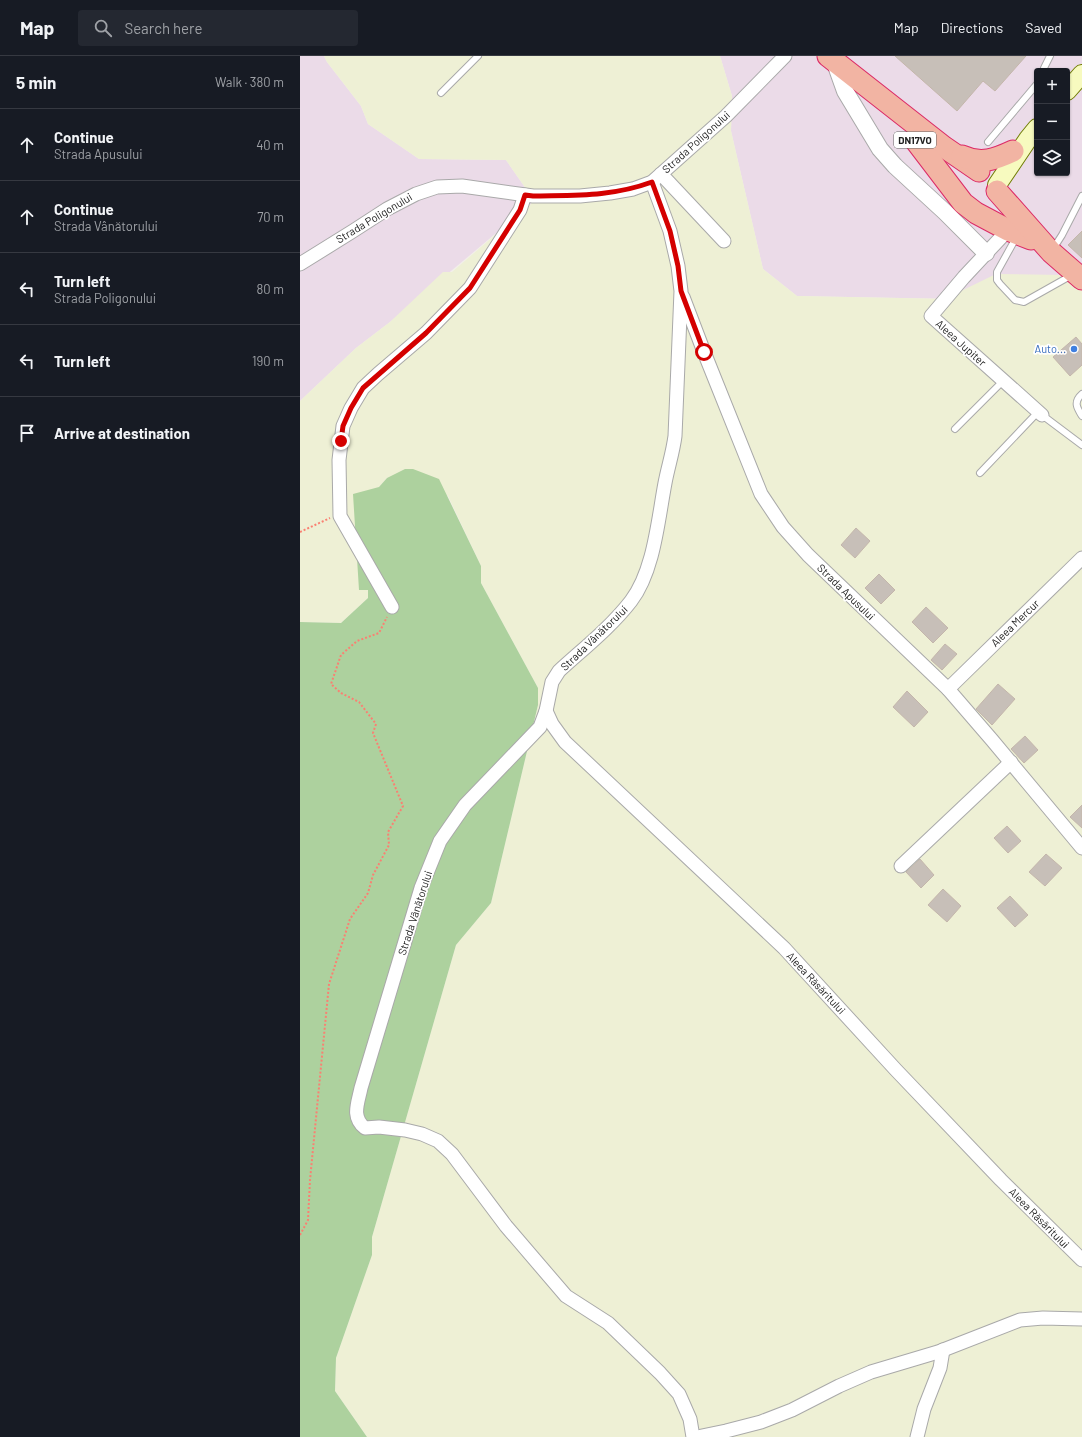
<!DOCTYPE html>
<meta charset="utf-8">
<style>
body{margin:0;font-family:Barlow,sans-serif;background:#242831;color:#f1f3f6}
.controls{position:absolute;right:12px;top:12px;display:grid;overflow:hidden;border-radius:4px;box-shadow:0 1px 3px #0004}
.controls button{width:36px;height:36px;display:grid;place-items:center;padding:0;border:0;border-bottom:1px solid #363941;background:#171b24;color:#f1f3f6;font:20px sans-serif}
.stop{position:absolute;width:12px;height:12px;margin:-9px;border:3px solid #d40000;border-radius:50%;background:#fff}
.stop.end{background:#d40000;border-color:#fff;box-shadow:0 1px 4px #0008}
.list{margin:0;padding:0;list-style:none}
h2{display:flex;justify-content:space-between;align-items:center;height:52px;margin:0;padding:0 16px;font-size:17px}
h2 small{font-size:13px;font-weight:400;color:#9ea1a6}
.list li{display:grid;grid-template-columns:26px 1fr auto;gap:12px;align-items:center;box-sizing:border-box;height:72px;padding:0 16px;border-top:1px solid #363941}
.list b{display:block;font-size:15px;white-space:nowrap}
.list p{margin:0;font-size:13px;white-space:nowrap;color:#9ea1a6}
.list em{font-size:13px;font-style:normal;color:#9ea1a6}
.icon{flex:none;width:22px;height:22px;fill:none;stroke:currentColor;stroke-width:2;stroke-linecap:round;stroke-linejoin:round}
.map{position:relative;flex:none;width:782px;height:1381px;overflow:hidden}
header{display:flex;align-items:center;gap:24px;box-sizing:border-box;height:56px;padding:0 20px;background:#171b24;border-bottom:1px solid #363941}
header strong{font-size:19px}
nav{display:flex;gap:22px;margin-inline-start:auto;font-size:14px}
.search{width:280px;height:36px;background:#242831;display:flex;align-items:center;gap:10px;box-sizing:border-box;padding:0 14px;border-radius:4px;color:#9ea1a6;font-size:15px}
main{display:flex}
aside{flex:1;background:#171b24}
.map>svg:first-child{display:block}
</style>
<header>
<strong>Map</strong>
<div class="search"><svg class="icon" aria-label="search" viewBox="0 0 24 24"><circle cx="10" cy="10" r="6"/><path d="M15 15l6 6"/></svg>Search here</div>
<nav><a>Map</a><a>Directions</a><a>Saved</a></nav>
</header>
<main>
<aside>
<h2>5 min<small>Walk · 380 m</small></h2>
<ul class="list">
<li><svg class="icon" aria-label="ahead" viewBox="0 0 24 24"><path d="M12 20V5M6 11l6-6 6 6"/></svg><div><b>Continue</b><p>Strada Apusului</p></div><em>40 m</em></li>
<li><svg class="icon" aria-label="ahead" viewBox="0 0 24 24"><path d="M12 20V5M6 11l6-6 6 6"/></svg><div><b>Continue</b><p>Strada Vânătorului</p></div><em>70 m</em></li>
<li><svg class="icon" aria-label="left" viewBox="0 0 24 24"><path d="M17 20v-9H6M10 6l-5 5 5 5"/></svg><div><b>Turn left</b><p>Strada Poligonului</p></div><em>80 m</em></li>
<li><svg class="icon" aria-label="left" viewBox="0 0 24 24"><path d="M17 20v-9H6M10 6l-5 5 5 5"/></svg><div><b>Turn left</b></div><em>190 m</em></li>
<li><svg class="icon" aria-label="arrive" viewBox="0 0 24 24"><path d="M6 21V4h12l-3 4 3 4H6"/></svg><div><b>Arrive at destination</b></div></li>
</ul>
</aside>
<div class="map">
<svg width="782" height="1381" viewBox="0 0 782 1381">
<rect width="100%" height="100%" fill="#f2efe9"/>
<!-- industrial -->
<g fill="#ebdbe8" fill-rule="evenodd">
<path d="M0,0h24l3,6 34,44 7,18 51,35 87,1 25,36v8l-141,118 -34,26 -56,53z"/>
<path d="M420,0h362v233l-130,10 -155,-3 -34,-27 -32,-138 1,-35zM737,15h30v102h-30z"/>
</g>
<!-- farmland -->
<path fill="#eef0d5" d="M24,0h396l12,40 -1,35 32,138 34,27 155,3 9,-8 35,-17 69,1 17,14v1148h-715l-32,-46 1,-33 36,-103v-18l84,-292 35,-42 47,-198v-17l-57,-105v-17l-33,-70 -61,-18 -8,9 -20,102 9,1v8l-27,25 -41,-1v-221l56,-53 34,-26 53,-50h9l79,-68v-8l-25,-36 -87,-1 -51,-35 -7,-18 -34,-44z"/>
<!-- forest -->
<path fill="#add19e" d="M105,413h8l26,10 42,87v17l57,105v17l-47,198 -35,42 -84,292v18l-36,103 -1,33 32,46h-67v-815l41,1 27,-25v-8h-9l-6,-96 26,-7 8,-9z"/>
<!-- building -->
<g fill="#c7bfb8" stroke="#c4b6ab">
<path d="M595,0h131l-31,35 -12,-10 -26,30z"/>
<path d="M782,175v27l-14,-13z"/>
<path d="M776,281l6,7v21l-12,11 -17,-19z"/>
<path d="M556,472l14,13 -15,17 -14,-13z"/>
<path d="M579,518l16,16 -14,14 -16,-16z"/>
<path d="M626,551l22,21 -15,15 -21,-21z"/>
<path d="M645,588l12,10 -15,16 -11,-10z"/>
<path d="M698,628l17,15 -23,26 -16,-16z"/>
<path d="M607,635l21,21 -14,15 -21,-20z"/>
<path d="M725,680l13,14 -14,13 -13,-14z"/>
<path d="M782,749v23l-12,-11z"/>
<path d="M707,770l14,15 -13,12 -14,-15z"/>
<path d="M746,798l16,14 -17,18 -16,-14z"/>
<path d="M620,803l14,16 -13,13 -15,-16z"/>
<path d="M643,833l18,17 -14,16 -19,-17z"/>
<path d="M710,840l18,19 -13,12 -18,-19z"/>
</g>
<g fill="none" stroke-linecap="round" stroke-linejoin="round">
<!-- service casing -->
<g stroke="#a9a9a9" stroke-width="8">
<g id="service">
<path d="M745,15l-1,-3 6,-12"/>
<path d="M141,37l37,-37"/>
<path d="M688,86l49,-58"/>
<path d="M717,180l-20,36v8l3,4 15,16 9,2 48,-27"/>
<path d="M753,193l9,-14 20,-39"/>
<path d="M782,338c-9,8 -5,14 0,22"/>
<path d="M742,359l40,30"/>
<path d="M655,373l48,-48"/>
<path d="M680,417l58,-61"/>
</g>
</g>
<!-- minor casing -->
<g stroke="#a9a9a9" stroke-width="15">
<g id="minor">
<path d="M361,118l63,67"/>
<path d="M352,126l18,49 8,35 3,25 -6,145c-2,16 -7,31 -10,47 -7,37 -11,88 -34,118 -20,26 -48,48 -72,70l-7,11 -6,29 -6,16 -75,78 -25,36 -19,47 -60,200c-3,15 -10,29 4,40l14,-1 26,3 17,4 16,7 14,13 54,72 60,70 42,27 52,50 19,21 11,25 3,18"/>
<path d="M708,174l-44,47 -33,39 111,99"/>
<path d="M0,208l53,-33 34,-22 29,-15 21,-7 25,-1 71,10h47l30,-3 23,-4 19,-7 74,-66 59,-60"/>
<path d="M383,241l21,55 57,142 22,33 25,28 140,134 44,51 90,108"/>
<path d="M92,551l-52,-91 -1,-56 4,-34 8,-18 12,-20 15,-14 48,-41 44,-45 50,-78 5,-15"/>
<path d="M648,633l134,-131"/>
<path d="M246,655l6,13 13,18 219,206 112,122 105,110 81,80"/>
<path d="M601,810l110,-104"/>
<path d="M397,1381l29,-6 35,-9 31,-12 47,-24 32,-14 67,-20 82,-32 23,-2 39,1"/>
<path d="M617,1381l7,-28 16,-41 3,-18"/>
</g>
</g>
<!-- tertiary casing -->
<g stroke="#a9a9a9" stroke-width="18">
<path id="tertiary" d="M535,7l10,28 35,58 15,17 50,46 41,41"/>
</g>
<!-- secondary casing -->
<g stroke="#707d05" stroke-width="20">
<g id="secondary">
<path d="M767,35l15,-17"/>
<path d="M697,129l31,-46 9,-11"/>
</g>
</g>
<!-- trunk casing -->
<g stroke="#dc2a67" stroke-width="23">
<g id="trunk">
<path d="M528,0l116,91 35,24"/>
<path d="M615,84l48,63 13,10 32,17 23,9"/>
<path d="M662,100c19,9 34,3 51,-5"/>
<path d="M697,135l54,61 31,27"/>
</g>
</g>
<!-- path -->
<g stroke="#fa8072" stroke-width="2" stroke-dasharray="2 2" stroke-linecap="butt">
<path d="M0,476l30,-14"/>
<path d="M0,1179l8,-15 2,-40 19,-196 21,-65 18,-26 5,-18 16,-30 -1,-13 15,-26 -30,-73 3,-9 -17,-22 -18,-9 -10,-9 10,-29 16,-14 22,-8 8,-16"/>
</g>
<!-- service -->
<use href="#service" stroke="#fff" stroke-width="6"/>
<!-- minor -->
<use href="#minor" stroke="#fff" stroke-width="13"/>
<!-- tertiary -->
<use href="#tertiary" stroke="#fff" stroke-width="16"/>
<!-- secondary -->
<use href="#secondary" stroke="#f7fabf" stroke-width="18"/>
<!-- trunk -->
<use href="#trunk" stroke="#f2b4a3" stroke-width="21"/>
</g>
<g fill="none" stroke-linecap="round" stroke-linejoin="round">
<!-- route -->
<path stroke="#d40000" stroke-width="5" d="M41,385l2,-15 8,-18 12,-20 63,-55 44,-45 50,-78 5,-15 8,1c42,-1 78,1 119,-14l18,49 8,35 3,25 23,61"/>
</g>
<!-- markers -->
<circle fill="#3f7fe0" stroke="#fff" stroke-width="1.5" cx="774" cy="293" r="4"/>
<g text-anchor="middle" stroke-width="3.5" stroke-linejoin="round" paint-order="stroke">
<!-- shield labels -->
<rect fill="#fff" stroke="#646464" stroke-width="1" x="594" y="76" width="42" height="16" rx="3"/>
<g font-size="10" font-weight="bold" fill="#222">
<text x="615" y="88">DN17VO</text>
</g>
<!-- street labels -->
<g font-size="11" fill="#222" stroke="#fff">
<text transform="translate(396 86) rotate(-42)" y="4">Strada Poligonului</text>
<text transform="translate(74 162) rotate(-31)" y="4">Strada Poligonului</text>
<text transform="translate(661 287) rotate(42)" y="4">Aleea Jupiter</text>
<text transform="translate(546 536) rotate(44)" y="4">Strada Apusului</text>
<text transform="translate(715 567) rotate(-44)" y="4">Aleea Mercur</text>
<text transform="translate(294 582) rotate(-44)" y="4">Strada Vânătorului</text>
<text transform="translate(115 857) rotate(-72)" y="4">Strada Vânătorului</text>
<text transform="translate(516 927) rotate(47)" y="4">Aleea Răsăritului</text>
<text transform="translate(739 1162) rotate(45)" y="4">Aleea Răsăritului</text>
</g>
<!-- shop labels -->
<g font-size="11" fill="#366cbe" stroke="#fff" text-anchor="end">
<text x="766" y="297">Auto...</text>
</g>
</g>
</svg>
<div class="controls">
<button>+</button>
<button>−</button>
<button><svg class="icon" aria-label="layers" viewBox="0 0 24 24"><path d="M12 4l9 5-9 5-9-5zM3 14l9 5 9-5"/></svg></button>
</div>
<div class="stop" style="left:404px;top:296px"></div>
<div class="stop end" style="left:41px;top:385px"></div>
</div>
</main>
